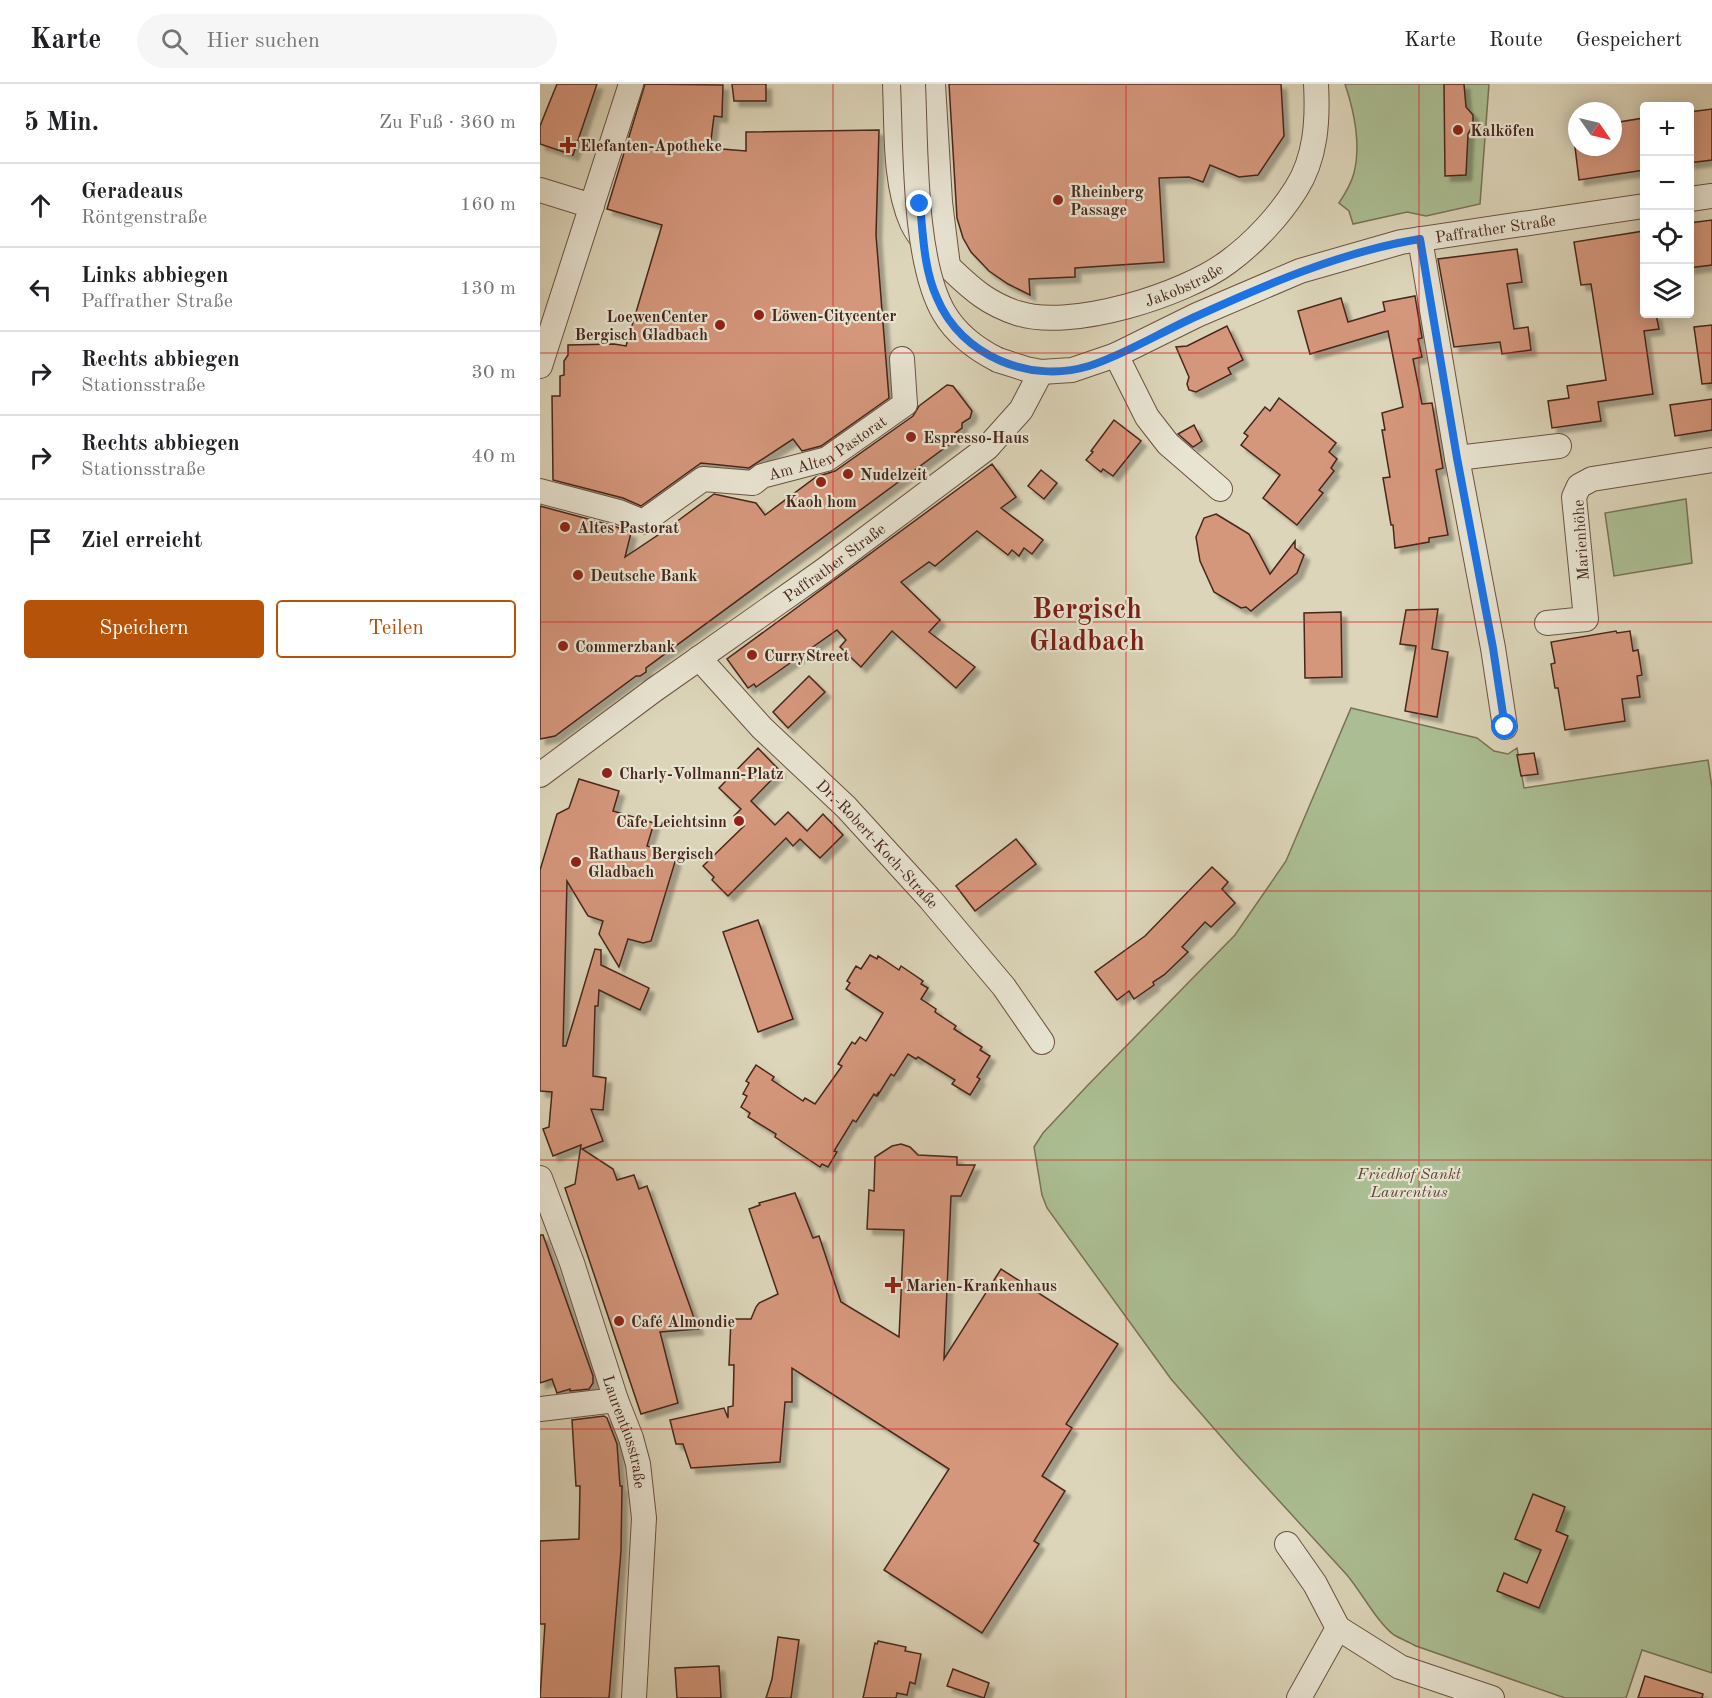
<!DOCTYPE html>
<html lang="de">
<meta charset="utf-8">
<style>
body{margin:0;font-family:"Old Standard TT",serif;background:#f6f6f6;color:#202124}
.controls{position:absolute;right:18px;top:18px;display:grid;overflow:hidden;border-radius:6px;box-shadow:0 3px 15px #0003}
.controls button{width:54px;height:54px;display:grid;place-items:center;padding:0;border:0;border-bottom:2px solid #e0e0e0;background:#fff;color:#202124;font:30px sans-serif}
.compass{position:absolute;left:1028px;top:18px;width:54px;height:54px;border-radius:50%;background:#fff;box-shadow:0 3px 15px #0003;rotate:124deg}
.stop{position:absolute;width:18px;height:18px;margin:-14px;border:4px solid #1a73e8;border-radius:50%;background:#fff}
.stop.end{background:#1a73e8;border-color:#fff;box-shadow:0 2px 6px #0008}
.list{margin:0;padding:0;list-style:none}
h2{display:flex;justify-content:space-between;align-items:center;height:78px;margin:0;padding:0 24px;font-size:26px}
h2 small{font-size:20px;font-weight:400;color:#757577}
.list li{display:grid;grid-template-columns:39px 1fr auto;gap:18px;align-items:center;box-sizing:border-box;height:84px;padding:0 24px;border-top:2px solid #e0e0e0}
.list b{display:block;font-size:22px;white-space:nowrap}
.list p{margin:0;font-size:20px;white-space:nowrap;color:#757577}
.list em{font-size:20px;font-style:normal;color:#757577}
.actions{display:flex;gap:12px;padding:18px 24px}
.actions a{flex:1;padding:14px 0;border:2px solid #b45309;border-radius:6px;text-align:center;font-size:21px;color:#b45309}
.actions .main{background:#b45309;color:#fff}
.icon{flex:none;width:33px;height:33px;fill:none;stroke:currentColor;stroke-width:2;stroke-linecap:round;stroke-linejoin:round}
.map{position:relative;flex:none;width:1172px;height:1614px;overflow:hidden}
header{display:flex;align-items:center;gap:36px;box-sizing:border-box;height:84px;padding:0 30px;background:#fff;border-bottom:2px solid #e0e0e0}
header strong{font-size:28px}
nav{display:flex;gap:33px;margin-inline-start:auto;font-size:21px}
.search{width:420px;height:54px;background:#f6f6f6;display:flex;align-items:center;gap:15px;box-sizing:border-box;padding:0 21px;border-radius:33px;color:#757577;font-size:22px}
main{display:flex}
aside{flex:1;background:#fff}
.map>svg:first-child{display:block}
</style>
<header>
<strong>Karte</strong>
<div class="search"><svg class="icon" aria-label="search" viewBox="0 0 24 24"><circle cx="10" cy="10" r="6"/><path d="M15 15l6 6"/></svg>Hier suchen</div>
<nav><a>Karte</a><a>Route</a><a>Gespeichert</a></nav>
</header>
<main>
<aside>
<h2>5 Min.<small>Zu Fuß · 360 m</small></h2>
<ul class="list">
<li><svg class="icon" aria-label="ahead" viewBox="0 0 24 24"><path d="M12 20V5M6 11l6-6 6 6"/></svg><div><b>Geradeaus</b><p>Röntgenstraße</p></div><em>160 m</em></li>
<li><svg class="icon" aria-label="left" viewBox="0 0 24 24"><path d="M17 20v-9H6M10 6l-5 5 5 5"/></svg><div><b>Links abbiegen</b><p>Paffrather Straße</p></div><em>130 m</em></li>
<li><svg class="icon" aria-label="right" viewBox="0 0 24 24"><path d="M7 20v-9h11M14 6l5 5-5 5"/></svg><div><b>Rechts abbiegen</b><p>Stationsstraße</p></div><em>30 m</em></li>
<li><svg class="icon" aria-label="right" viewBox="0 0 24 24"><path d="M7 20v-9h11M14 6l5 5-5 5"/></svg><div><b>Rechts abbiegen</b><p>Stationsstraße</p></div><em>40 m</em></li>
<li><svg class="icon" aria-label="arrive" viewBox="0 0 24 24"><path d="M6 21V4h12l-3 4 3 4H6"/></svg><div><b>Ziel erreicht</b></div></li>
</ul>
<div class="actions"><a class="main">Speichern</a><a>Teilen</a></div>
</aside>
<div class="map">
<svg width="1172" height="1614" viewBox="0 0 1172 1614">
<defs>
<filter id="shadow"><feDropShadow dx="5.5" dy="5.5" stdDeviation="1.5" flood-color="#0004"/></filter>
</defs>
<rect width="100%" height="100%" fill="#dcd5b9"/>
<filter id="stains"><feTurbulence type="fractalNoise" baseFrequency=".00333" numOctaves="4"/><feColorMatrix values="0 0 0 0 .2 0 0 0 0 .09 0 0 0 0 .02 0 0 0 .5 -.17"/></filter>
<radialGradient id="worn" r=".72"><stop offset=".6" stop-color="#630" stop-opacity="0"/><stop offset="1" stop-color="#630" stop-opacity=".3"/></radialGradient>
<!-- green -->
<g fill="#abbe93" stroke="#797256" stroke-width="1.5">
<path d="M805,0h144l-9,120 -54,12 -19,-4 -54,12 -4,-13 -10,-8c6,-9 12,-19 15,-30 7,-28 0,-62 -9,-89z"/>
<path d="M1146,415l6,64 -78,13 -9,-63z"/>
<path d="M811,624l126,30 17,13 14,3 9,-6 7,40 184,-28 4,28v885l-70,-23 -16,48h-61l-149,-52c-7,-4 -15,-7 -22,-11 -17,-13 -32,-42 -47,-60l-109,-119 -67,-77 -124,-171 -5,-13 -8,-48 9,-14 44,-47 148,-151 51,-74z"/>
</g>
<!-- building -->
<g fill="#d5977b" stroke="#47261a" stroke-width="1.5" filter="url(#shadow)">
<path d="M17,0h40l-24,71 -33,-11v-18z"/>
<path d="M105,0l78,1 -1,32 -8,-1 -4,32 36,3v-19l133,-2 -3,105 13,163 -68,48 -19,5 -9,-12 -44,29 -48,-5 -60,43 -18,-8 -70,-18 -1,-84h8v-20l4,-1v-14l4,-6v-10l46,-1 12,2 36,-121 -55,-16z"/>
<path d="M192,0h34v17h-32z"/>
<path d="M409,0h332l3,52 -26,39 -19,2 -29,-12 -7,17 -14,-5 -30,1 5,84 -89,6v9l-46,2 1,16 -22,-11 -19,-13 -18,-19 -8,-14 -6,-20z"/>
<path d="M904,0h20l2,23 7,8v10l-5,9 -2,41 -21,1z"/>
<path d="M1172,25v51l-23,3v-51z"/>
<path d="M1104,34v52l-65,10 -4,-33h38v-24z"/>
<path d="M1172,136v45l-23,3v-45z"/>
<path d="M1104,147v83h12l3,15 -15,2 9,63 -55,8 3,19 -49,7 -4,-27 21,-3 -2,-12 39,-6 -15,-96 -10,1 -7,-43z"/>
<path d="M977,165l5,33 -15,2 7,45 14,-2 3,23 -29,4 -2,-12 -46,5 -16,-88z"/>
<path d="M875,212l7,42 -4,1 4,18 -9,2 9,45 10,-1 11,65 -7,2 12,65 -19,3v4l-34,6 -2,-23h-2l-8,-47 7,-1 -8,-47h3l-3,-17 21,-6 -15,-76 -78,23 -12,-43 43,-13 7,24 37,-11 -2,-9z"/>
<path d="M1172,241v58l-10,1 -8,-57z"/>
<path d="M687,242l16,34 -15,8 3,6 -35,18 -7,-2 -2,-6 2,-7 -13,-30 11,-1z"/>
<path d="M407,301l6,1 19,25 -2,7 -8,5v5l-11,8 3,5 -308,227v4l-6,4h-4l-81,60 -15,3v-233l74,20 17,7 -6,24 39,-26 50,-37 42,9 9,12 51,-38 19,-6 78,-55 6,-10z"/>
<path d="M739,314l57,45 -7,9 8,7 -6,9 3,3 -15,19 4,3 -26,32 -34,-27 17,-23 -39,-30 7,-9 -4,-3 21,-26 5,4z"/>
<path d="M1172,315v31l-37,6 -5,-31z"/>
<path d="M574,336l27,21 -28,35 -10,-7 -2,3 -15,-12 7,-8 -2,-1z"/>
<path d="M654,341l8,16 -9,6 -15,-13z"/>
<path d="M452,380l24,33 -15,11 42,32 -11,14 -8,-6 -5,8 -7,-6 -4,5 -31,-24 -42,35 -6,-4 -28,20 39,38 -11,12 46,35 -19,21 -64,-57 -31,36 -21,-20 6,-7 -9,-10 -81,57 -2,-3 -6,4 -21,-29z"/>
<path d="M501,386l16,13 -13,16 -16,-13z"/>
<path d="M676,430l33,20 21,40 25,-33v7l9,7 -7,18 -46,38 -5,-4 -5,1 -27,-16 -14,-31 -4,-24 8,-19z"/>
<path d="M898,525l-6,40 16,3 -11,65 -32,-6 11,-65 -16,-2 6,-34z"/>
<path d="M801,528l1,65 -37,1 -1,-65z"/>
<path d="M1076,547l1,2 13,-2 3,20 5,-1 4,25 -5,1 3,21 -18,2 3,22 -60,9 -7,-42h-3l-4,-24 4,-1 -4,-21z"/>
<path d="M269,592l16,16 -37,36 -15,-16z"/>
<path d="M218,664l22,23 -29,30 24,24 13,-13 19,19 16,-17 20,21 -23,23 -20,-19 -7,7 -7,-8 -58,58 -16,-16 2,-3 -11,-11 41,-40 -10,-10 7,-7 -22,-21z"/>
<path d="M994,669l4,21 -17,2 -4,-21z"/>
<path d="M39,695l40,12 -6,20 41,12 -7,23 28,9v7l-24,79 -8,2 -15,-4 -9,28 -20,-33 4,-13 -15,-5 -21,-35 -4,165h3l29,-97 6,1v15l48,23 -9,22 -41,-20 -1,16h-3l-2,70 13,2 -3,32 -12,-1 12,32 -21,8 31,20 4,11 17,-5 5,14 8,-3 51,143 -38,3 18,71 -37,11 -76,-226 10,-4 6,-39 -28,11 -10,-27 6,-2 3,-35 -12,-1v-221l17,-56 12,-6z"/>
<path d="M476,755l20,25 -61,47 -19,-25z"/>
<path d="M672,783l16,15 -6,7 13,14 -24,24 -6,-5 -23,25 6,5 -24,23 -11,7 1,3 -20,14 -5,-8 -12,9 -22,-28 50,-36z"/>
<path d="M218,836l35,99 -35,13 -35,-100z"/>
<path d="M330,871l7,4 1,-3 21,14 2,-4 22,15 -2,3 7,4 -7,11 15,10 -1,3 21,14 -2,3 28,18 -2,3 10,6 -13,21 3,2 -10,16 -18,-11 3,-4 -37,-23 -2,2 -8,-5 -14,22 -3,-2 -13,21v-2l-2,3 -2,-2 -18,28 -3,-2 -19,31 3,1 -9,15 -6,-3 -2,3 -45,-30 1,-3 -28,-17 2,-4 -9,-6 6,-11 -4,-2 6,-11 -3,-2 10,-16 18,12 -2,3 31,21 2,-3 10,6 27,-38 -4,-2 14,-22 3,2 5,-7 6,4 17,-28 -37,-24 4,-6 -3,-2 9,-15 5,3z"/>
<path d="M361,1060l9,3 8,8 39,2v8h18l-14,31h-10l-7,163 57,-90 117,75 -52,80 6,4 -30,48 23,15 -31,50 5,3 -57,89 -98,-63 65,-101 -157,-101v34h-7l-5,60 -89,6 -8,-24h-7l-6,-24 54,-12 4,10v-11l5,-1 1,-41h-5l2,-46h20l5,-12 3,-4 19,-9 -29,-85 11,-4 -1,-2 36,-10 18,45 6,-2 22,66 58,35 5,-107 -37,-1 2,-39 5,1 1,-34 17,-11z"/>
<path d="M0,1151h3l50,141v7l-4,6 -19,2v-2l-13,4 -5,-14 -12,4z"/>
<path d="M64,1332l3,2 10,26 3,42h2l-1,65 -12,147h-69l5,-74h-5v-83l39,-2 1,-53h-4l-4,-66z"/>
<path d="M993,1410l32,13 -9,24 12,5 -29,72 -42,-17 7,-18 23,10 14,-33 -26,-11z"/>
<path d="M238,1553l21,3 -8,58h-25l6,-19z"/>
<path d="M338,1557l28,6 -1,4 16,3 -6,30 -5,-2 -3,13 -10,-2 -1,5h-33l12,-55 2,1z"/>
<path d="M179,1582l2,32h-44l-2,-30z"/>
<path d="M413,1585l36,14 -5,15 -37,-12z"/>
<path d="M1105,1592l58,18 -1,4h-64z"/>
</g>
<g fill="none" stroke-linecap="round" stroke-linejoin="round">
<!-- street casing -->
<g stroke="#6c5242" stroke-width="26">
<g id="street">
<path id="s1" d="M355,0c2,44 -1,99 17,139 9,19 26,34 41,48 20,19 36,33 64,42 53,18 167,-18 211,-51 26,-19 51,-46 68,-73 20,-31 22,-69 20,-105"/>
<path d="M393,0l7,118 8,64"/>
<path d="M0,106l52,16"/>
<path d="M1150,115l22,-3"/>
<path d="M880,155l37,219 36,190 12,79"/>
<path d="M576,271l31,62 21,27 52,45"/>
<path id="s2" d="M458,276l28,9 15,3 31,-2 44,-15 81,-40 103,-44 101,-29 243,-36"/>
<path d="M0,282l91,-282"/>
<path d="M917,374l102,-12"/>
<path id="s3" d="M0,407l79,21 24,10 60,-43 50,4 9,-7 65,-17 78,-55 -3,-45"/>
<path d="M1007,539l39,-4 -12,-122 5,-11 13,-7 120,-19"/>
<path id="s4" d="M159,574l63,70 84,79 84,92 74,88 38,55"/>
<path id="s5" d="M0,691l114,-85 169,-119 164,-123 34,-38 20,-38"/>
<path id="s6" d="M0,1094l32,85 44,137 15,38 7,26 6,54 -10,180"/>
<path d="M0,1325l76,-9"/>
<path d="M747,1460l28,40 23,44 62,39 92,31"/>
<path d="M759,1614l39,-70"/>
</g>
</g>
<!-- street -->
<use href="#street" stroke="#e8e4d2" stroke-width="24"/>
<!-- street-bridge casing -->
<g stroke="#6c5242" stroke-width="26" stroke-linecap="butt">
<path id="street-bridge" d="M373,0c3,62 0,176 31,229 13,22 32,36 54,47"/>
</g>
<!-- street-bridge -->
<use href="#street-bridge" stroke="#e8e4d2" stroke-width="24"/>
</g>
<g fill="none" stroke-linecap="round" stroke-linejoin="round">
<!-- route -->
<path stroke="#1a73e8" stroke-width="8" d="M380,120c3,31 4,66 17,94 24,58 93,86 152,68 37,-12 72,-34 108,-50 70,-32 147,-65 223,-77l37,219 36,190 12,79"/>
</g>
<!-- grid -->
<path fill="none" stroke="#d62828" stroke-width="1.5" stroke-opacity="0.55" d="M293,0v1614M586,0v1614M879,0v1614M0,269h1172M0,538h1172M0,807h1172M0,1076h1172M0,1345h1172"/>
<!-- markers -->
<g fill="#8f2418" stroke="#e8e4d2" stroke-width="2">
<circle cx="918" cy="46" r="6"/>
<path d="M25 52h6v6h6v6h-6v6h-6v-6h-6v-6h6z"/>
<circle cx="518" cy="116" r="6"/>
<circle cx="219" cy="231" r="6"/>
<circle cx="180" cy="241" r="6"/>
<circle cx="371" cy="353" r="6"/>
<circle cx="308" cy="390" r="6"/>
<circle cx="281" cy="398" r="6"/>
<circle cx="25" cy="443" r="6"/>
<circle cx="38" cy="491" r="6"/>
<circle cx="23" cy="562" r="6"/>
<circle cx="212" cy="571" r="6"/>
<circle cx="67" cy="689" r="6"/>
<circle cx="199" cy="737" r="6"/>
<circle cx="36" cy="778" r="6"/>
<path d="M350 1192h6v6h6v6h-6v6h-6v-6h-6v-6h6z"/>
<circle cx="79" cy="1237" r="6"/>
</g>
<g text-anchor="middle" stroke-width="4.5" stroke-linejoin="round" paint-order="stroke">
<!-- poi labels -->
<g font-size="16" font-weight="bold" fill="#47261a" stroke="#e8e4d2" text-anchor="start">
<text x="930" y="52">Kalköfen</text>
<text x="40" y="67">Elefanten-Apotheke</text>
<text x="530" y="113">Rheinberg<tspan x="530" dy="18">Passage</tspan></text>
<text x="231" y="237">Löwen-Citycenter</text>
<text x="168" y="238" text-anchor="end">LoewenCenter<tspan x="168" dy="18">Bergisch Gladbach</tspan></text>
<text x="383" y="359">Espresso-Haus</text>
<text x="320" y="396">Nudelzeit</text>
<text x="281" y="423" text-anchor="middle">Kaoh hom</text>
<text x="37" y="449">Altes Pastorat</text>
<text x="50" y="497">Deutsche Bank</text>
<text x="35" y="568">Commerzbank</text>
<text x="224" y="577">CurryStreet</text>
<text x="79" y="695">Charly-Vollmann-Platz</text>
<text x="187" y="743" text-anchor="end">Cafe Leichtsinn</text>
<text x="48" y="775">Rathaus Bergisch<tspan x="48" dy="18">Gladbach</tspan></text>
<text x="366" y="1207">Marien-Krankenhaus</text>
<text x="91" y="1243">Café Almondie</text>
</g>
<!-- street labels -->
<g font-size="16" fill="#47261a" stroke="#e8e4d2">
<text dy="6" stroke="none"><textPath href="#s2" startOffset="525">Paffrather Straße</textPath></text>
<text dy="6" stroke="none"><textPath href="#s1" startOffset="454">Jakobstraße</textPath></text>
<text dy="6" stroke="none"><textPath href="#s3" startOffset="315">Am Alten Pastorat</textPath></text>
<text transform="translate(1040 456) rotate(-94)" y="6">Marienhöhe</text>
<text dy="6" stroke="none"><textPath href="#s5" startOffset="363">Paffrather Straße</textPath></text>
<text dy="6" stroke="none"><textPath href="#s4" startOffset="258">Dr.-Robert-Koch-Straße</textPath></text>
<text dy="6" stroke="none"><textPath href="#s6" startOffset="268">Laurentiusstraße</textPath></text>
</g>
<!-- park labels -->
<g font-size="16" font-style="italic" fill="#5b4432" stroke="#e8e4d2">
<text x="869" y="1095">Friedhof Sankt<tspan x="869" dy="18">Laurentius</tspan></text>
</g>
<!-- town labels -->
<g font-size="28" font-weight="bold" fill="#7a1f14" stroke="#e8e4d2">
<text x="547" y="534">Bergisch<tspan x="547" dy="32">Gladbach</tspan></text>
</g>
</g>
<rect width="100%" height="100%" filter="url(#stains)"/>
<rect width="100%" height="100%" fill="url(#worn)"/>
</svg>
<div class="controls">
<button>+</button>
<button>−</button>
<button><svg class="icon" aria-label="locate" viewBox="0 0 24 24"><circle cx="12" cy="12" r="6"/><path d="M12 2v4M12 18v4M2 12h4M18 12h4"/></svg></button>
<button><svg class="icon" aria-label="layers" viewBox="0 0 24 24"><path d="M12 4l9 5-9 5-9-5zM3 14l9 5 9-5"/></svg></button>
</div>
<svg class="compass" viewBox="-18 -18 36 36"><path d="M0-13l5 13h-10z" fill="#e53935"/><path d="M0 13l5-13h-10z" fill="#757577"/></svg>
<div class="stop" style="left:965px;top:643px"></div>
<div class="stop end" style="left:380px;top:120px"></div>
</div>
</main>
